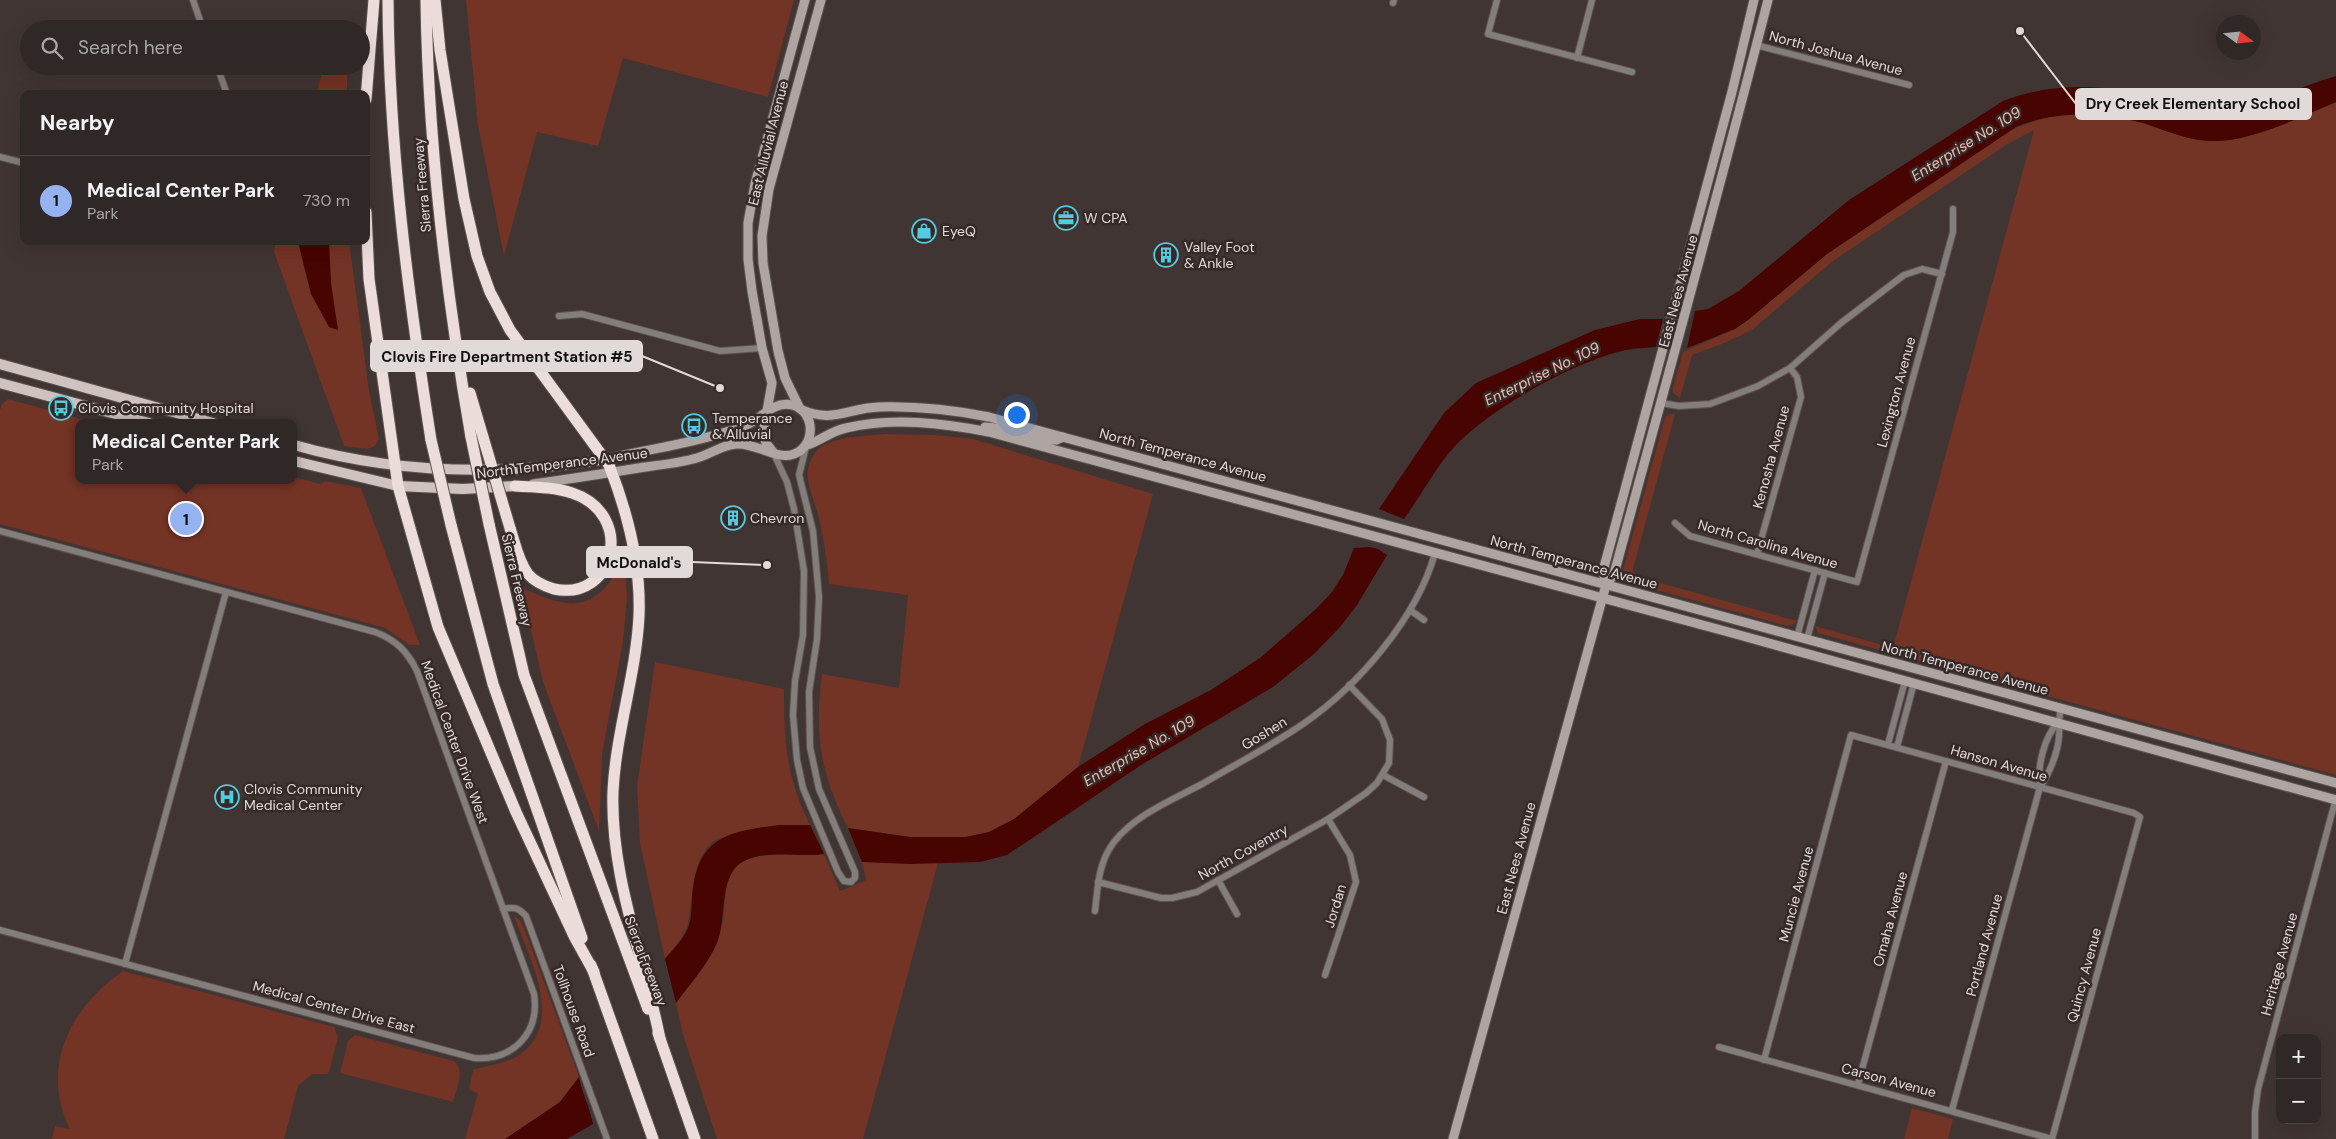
<!DOCTYPE html>
<meta charset="utf-8">
<style>
body{margin:0;font-family:"DM Sans",sans-serif;background:#3c3432;color:#f1f3f6}
.controls{position:absolute;right:15px;bottom:15px;display:grid;overflow:hidden;border-radius:10px;box-shadow:0 5px 20px #0002}
.controls button{width:45px;height:45px;display:grid;place-items:center;padding:0;border:0;border-bottom:1px solid #4b4443;background:#302826;color:#f1f3f6;font:25px sans-serif}
.compass{position:absolute;left:2216px;top:15px;width:45px;height:45px;border-radius:50%;background:#302826;box-shadow:0 5px 20px #0002;rotate:105deg}
.you{position:absolute;left:1016px;top:414px;width:18px;height:18px;margin:-12px;border:4px solid #fff;border-radius:50%;background:#1a73e8;box-shadow:0 0 0 8px #1a73e833}
.badge{display:grid;place-items:center;width:32px;height:32px;border-radius:50%;background:#95b2f1;color:#111;font-size:16px;font-weight:700}
.pin{position:absolute;translate:-50% -50%;border:2px solid #fff;box-shadow:0 1px 5px #0006}
.popup{position:absolute;left:75px;top:419px;width:222px;height:65px;box-sizing:border-box;display:grid;place-content:center;border-radius:10px;background:#302826;filter:drop-shadow(0 1px 4px #0005);font-size:16px;white-space:nowrap;color:#a8a6a7}
.popup b{font-size:19px;color:#f1f3f6}
.popup::after{content:'';position:absolute;left:50%;top:100%;margin-left:-10px;border:10px solid transparent;border-top-color:#302826}
.list{margin:0;padding:0;list-style:none}
h2{display:flex;justify-content:space-between;align-items:center;height:65px;margin:0;padding:0 20px;font-size:21px}
h2 small{font-size:16px;font-weight:400;color:#a8a6a7}
.list li{display:grid;grid-template-columns:32px 1fr auto;gap:15px;align-items:center;box-sizing:border-box;height:90px;padding:0 20px;border-top:1px solid #4b4443}
.list b{display:block;font-size:19px;white-space:nowrap}
.list p{margin:0;font-size:16px;white-space:nowrap;color:#a8a6a7}
.list em{font-size:16px;font-style:normal;color:#a8a6a7}
.icon{flex:none;width:28px;height:28px;fill:none;stroke:currentColor;stroke-width:2;stroke-linecap:round;stroke-linejoin:round}
.map{position:relative;flex:none;width:2336px;height:1139px;overflow:hidden}
.search{position:absolute;background:#302826;box-shadow:0 5px 20px #0002;left:20px;top:20px;width:350px;height:55px;display:flex;align-items:center;gap:12px;box-sizing:border-box;padding:0 18px;border-radius:28px;color:#a8a6a7;font-size:19px}
.panel{position:absolute;background:#302826;box-shadow:0 5px 20px #0002;left:20px;top:90px;width:350px;height:155px;border-radius:10px}
.map>svg:first-child{display:block}
</style>
<div class="map">
<svg width="2336" height="1139" viewBox="0 0 2336 1139">
<rect width="100%" height="100%" fill="#403532"/>
<!-- green -->
<g fill="#733325">
<path d="M466,0h328l-26,97 -145,-39 -25,88 -61,-14 -33,124 -26,-131z"/>
<path d="M324,66h23v28h-31z"/>
<path d="M2336,102v673l-518,-142 -3,-7 78,22 141,-518 -28,15 -173,116 -81,69 -30,14 -30,11 -12,43 -7,-5v-6l10,-35 52,-23 13,-9 79,-66 173,-118c46,-26 94,-27 144,-13 21,7 43,17 65,18 39,2 92,-24 127,-39z"/>
<path d="M276,241h73l20,150 10,48 -4,7 -7,3 -24,-3 -70,-194z"/>
<path d="M8,399l87,24h-16v57h215v-3l27,7 4,-3 36,7 59,157h-11l-24,-17 -385,-104v-114l2,-6z"/>
<path d="M1670,414h5l-42,155 2,7 162,45 -3,3 -7,2 -156,-43 -6,-5 -2,-8 41,-149 2,-5z"/>
<path d="M885,434l50,1 38,4 180,55 -75,273 -64,52 -25,13 -23,5h-56l-62,-9c-28,-55 -34,-94 -26,-154l77,14 9,-93 -79,-11c-2,-23 -5,-46 -11,-69 -3,-14 -12,-29 -10,-45 1,-9 8,-21 16,-25 19,-9 40,-9 61,-11z"/>
<path d="M624,556l3,42 -4,44 -21,112 -3,77 -56,-149 -22,-95c51,26 79,24 103,-31z"/>
<path d="M655,662l129,27c0,52 2,88 26,136 -26,0 -47,4 -72,10 -6,1 -16,2 -22,5 -15,9 -21,31 -23,47 -6,39 0,40 -28,72l-25,-116 -3,-57z"/>
<path d="M813,854h11l16,37 26,-11 -4,-18 76,1 -75,276h-146l-35,-108 -6,-28c15,-21 36,-42 43,-67 6,-17 5,-35 8,-53 7,-35 60,-28 86,-29z"/>
<path d="M514,916l6,4 4,8 55,149 -19,25 -55,37h-40l13,-46 -9,-3 4,-20c14,-5 27,-5 41,-12 55,-30 15,-100 0,-142z"/>
<path d="M123,971l211,56 4,11 -9,34 -2,2h-15l-14,12 -14,53h-232l3,-13 15,3c-31,-62 1,-122 53,-158z"/>
<path d="M355,1035l99,26c12,10 2,28 -1,41l-113,-29 8,-32z"/>
<path d="M1912,1108l41,11 -5,20h-44z"/>
</g>
<!-- water -->
<g fill="#470400">
<path d="M2336,76v26c-37,15 -86,41 -127,39 -23,-1 -44,-11 -66,-18 -41,-11 -87,-13 -127,4l-189,127 -79,66 -13,9 -48,19 8,-37 13,-2 31,-18 110,-91 154,-99c50,-20 113,-17 164,0 16,5 30,13 47,14 26,1 52,-13 76,-23 15,-6 30,-11 46,-16z"/>
<path d="M300,241h29l2,42 7,47 -9,-3 -18,-33 -12,-48z"/>
<path d="M1640,319h23l-7,28c-10,1 -20,1 -30,3 -51,11 -137,59 -172,97 -18,20 -34,50 -50,72l-25,-10 65,-96 32,-30 119,-53z"/>
<path d="M1369,547l9,2 9,6 -30,50 -17,22 -26,27 -41,33 -132,78 -134,90 -27,7 -70,2 -48,-2 -14,-34 62,9h56l23,-5 25,-13 64,-52 67,-43 66,-34 49,-32 56,-49 16,-17 11,-17 11,-27z"/>
<path d="M779,825h31l14,29c-25,4 -56,-5 -80,7 -26,13 -17,58 -27,82 -9,21 -27,41 -41,60l-11,-44c8,-10 18,-19 23,-31 5,-13 3,-28 5,-41 8,-53 41,-56 86,-62z"/>
<path d="M579,1077c3,16 11,31 14,47l-26,15h-62l55,-37z"/>
</g>
<g fill="none" stroke-linecap="round" stroke-linejoin="round">
<!-- street casing -->
<g stroke="#5d5350" stroke-width="8">
<g id="street">
<path d="M193,0l10,29"/>
<path d="M1497,0l-9,34 144,38"/>
<path d="M1393,3l1,-3"/>
<path d="M1756,45l153,40"/>
<path d="M1577,58l15,-58"/>
<path d="M217,66l10,28"/>
<path d="M0,157l24,6"/>
<path d="M559,316l23,-2 138,37 42,-3"/>
<path d="M1661,403l18,3 31,-2 48,-18 32,-18 51,-45 63,-48 18,-6 20,5"/>
<path d="M773,452l14,30 7,27 10,62 -1,64 -8,46 -2,34 4,45 6,28 35,84 6,9 7,1 4,-4v-6l-36,-83 -9,-42 -1,-55 8,-53 2,-42 -6,-66 -14,-56 7,-28"/>
<path d="M1675,523l15,13 167,46 96,-350v-23"/>
<path d="M0,531l375,101c21,8 32,19 42,39l117,323c6,39 -21,67 -60,64l-474,-128"/>
<path d="M1757,554l44,-157 -4,-20 -7,-9"/>
<path d="M1410,610l14,10"/>
<path d="M1797,637l18,-67"/>
<path d="M1807,639l18,-66"/>
<path d="M1888,744l17,-63"/>
<path d="M1897,747l17,-64"/>
<path d="M1383,775l41,22"/>
<path d="M2040,787c-3,-21 4,-49 18,-65"/>
<path d="M1218,880l19,34"/>
<path d="M1098,882l63,16h11l25,-6 131,-73 38,-26 11,-10 12,-20 1,-23 -8,-21 -33,-34"/>
<path d="M503,909c11,-2 15,-2 23,7l81,223"/>
<path d="M1095,911c3,-25 3,-48 19,-69 21,-27 58,-42 88,-58 34,-20 69,-38 101,-60 55,-38 114,-106 132,-171"/>
<path d="M125,964l101,-372"/>
<path d="M1325,975l31,-93 -6,-27 -22,-36"/>
<path d="M1719,1047l333,92"/>
<path d="M1764,1060l87,-325 283,78 6,4 -88,322"/>
<path d="M1858,1084l88,-323"/>
<path d="M1952,1110l88,-323c9,-13 18,-34 19,-51 1,-10 -1,-17 2,-27"/>
<path d="M2255,1139v-27l3,-23 78,-291"/>
</g>
</g>
<!-- secondary casing -->
<g stroke="#5d5350" stroke-width="11">
<g id="secondary">
<path d="M821,0l-52,189 -7,47 1,27 15,88 7,27 15,31c33,15 47,-1 79,-2 37,-1 74,3 110,10l1347,366"/>
<path d="M985,427l20,2 44,11h7l7,-3"/>
<path d="M807,445c13,-4 24,-14 39,-17 47,-11 97,-5 143,4l743,201 604,167"/>
<path d="M773,452l-7,-9 -3,-10 9,-50 -10,-35 -10,-57 -4,-32v-36l7,-39 50,-184"/>
<path d="M533,484c37,-5 75,-11 112,-17 16,-2 33,-4 48,-8 15,-3 28,-14 43,-15 19,-2 42,17 58,10 22,-8 22,-43 -2,-49 -20,-5 -33,17 -50,22 -44,15 -91,22 -136,32"/>
<path d="M1606,585l-3,-14 129,-479 22,-92"/>
<path d="M1453,1139l153,-554 8,-11c52,-191 105,-382 154,-574"/>
</g>
</g>
<!-- primary casing -->
<g stroke="#5d5350" stroke-width="12">
<g id="primary">
<path d="M0,364l213,59"/>
<path d="M0,383l149,40"/>
<path d="M294,445c102,29 207,31 312,14"/>
<path d="M294,461l104,25 65,3 52,-3"/>
</g>
</g>
<!-- highway casing -->
<g stroke="#5d5350" stroke-width="13">
<g id="highway">
<path d="M388,0c1,148 20,294 43,440"/>
<path d="M426,0c2,147 20,292 45,437"/>
<path d="M435,0l5,50 24,149 13,57 13,36 20,38 99,135c18,46 32,100 30,151 -3,59 -23,116 -26,175 -3,85 31,166 47,248"/>
<path d="M366,99l8,-99"/>
<path d="M366,212l3,67 29,207 40,141 78,185 58,124 20,36"/>
<path d="M470,393l13,44"/>
<path d="M489,524l35,151 124,334"/>
<path d="M451,525l42,159 89,254"/>
<path d="M510,528c5,15 8,33 18,46 7,8 16,12 26,15 61,13 82,-75 18,-96 -18,-6 -38,-6 -57,-7"/>
<path d="M591,965l62,174"/>
<path d="M658,1033l37,106"/>
</g>
</g>
<!-- street -->
<use href="#street" stroke="#837d7c" stroke-width="6"/>
<!-- secondary -->
<use href="#secondary" stroke="#aea4a2" stroke-width="9"/>
<!-- primary -->
<use href="#primary" stroke="#cfc2bf" stroke-width="10"/>
<!-- highway -->
<use href="#highway" stroke="#ecddda" stroke-width="11"/>
<!-- highway-bridge casing -->
<g stroke="#5d5350" stroke-width="13" stroke-linecap="butt">
<g id="highway-bridge">
<path d="M471,437l18,87"/>
<path d="M483,437l27,91"/>
<path d="M431,440l20,85"/>
</g>
</g>
<!-- highway-bridge -->
<use href="#highway-bridge" stroke="#ecddda" stroke-width="11"/>
</g>
<!-- icons -->
<defs>
<g id="office-ring" transform="scale(1.25)"><circle r="9.5" fill="#362a28" stroke="#56c9e1" stroke-width="1.5"/><path d="M-6-3h4V-5.5h4V-3h4V5H-6ZM-1-4.5V-3h2v-1.5ZM-6 0V1H6V0Z" fill="#56c9e1"/></g>
<g id="shop-ring" transform="scale(1.25)"><circle r="9.5" fill="#362a28" stroke="#56c9e1" stroke-width="1.5"/><path d="M-5-2.5h2.3a2.7 3.5 0 0 1 5.4 0H5L5.5 6h-11ZM-1.5-2.5h3a1.5 2.3 0 0 0-3 0Z" fill="#56c9e1"/></g>
<g id="building-ring" transform="scale(1.25)"><circle r="9.5" fill="#362a28" stroke="#56c9e1" stroke-width="1.5"/><path d="M-4-6H4V6H1V3H-1V6H-4ZM-2.5-4.3h1.7v1.8h-1.7ZM.8-4.3h1.7v1.8H.8ZM-2.5-1h1.7V.8h-1.7ZM.8-1h1.7V.8H.8Z" fill="#56c9e1"/></g>
<g id="bus-ring" transform="scale(1.25)"><circle r="9.5" fill="#362a28" stroke="#56c9e1" stroke-width="1.5"/><path d="M-5-6H5V4H4V6H2V4H-2V6H-4V4H-5ZM-3.5-4V0h7V-4ZM-3.5 1.2v1.5H-2V1.2ZM2 1.2v1.5H3.5V1.2Z" fill="#56c9e1"/></g>
<g id="hospital-ring" transform="scale(1.25)"><circle r="9.5" fill="#362a28" stroke="#56c9e1" stroke-width="1.5"/><path d="M-5-5h3v3.5h4V-5h3V5h-3V1.5h-4V5h-3Z" fill="#56c9e1"/></g>
</defs>
<g fill-rule="evenodd">
<use href="#office-ring" x="1066" y="218"/>
<use href="#shop-ring" x="924" y="231"/>
<use href="#building-ring" x="1166" y="255"/>
<use href="#bus-ring" x="61" y="408"/>
<use href="#bus-ring" x="694" y="426"/>
<use href="#building-ring" x="733" y="518"/>
<use href="#hospital-ring" x="227" y="797"/>
</g>
<g text-anchor="middle" stroke-width="5" stroke-linejoin="round" paint-order="stroke">
<!-- street labels -->
<g font-size="14" fill="#e1dad8" stroke="#362a28">
<text transform="translate(1836 53) rotate(15)" y="5">North Joshua Avenue</text>
<text transform="translate(768 143) rotate(-76)" y="5">East Alluvial Avenue</text>
<text transform="translate(422 185) rotate(-95)" y="5">Sierra Freeway</text>
<text transform="translate(1678 291) rotate(-75)" y="5">East Nees Avenue</text>
<text transform="translate(1896 392) rotate(-75)" y="5">Lexington Avenue</text>
<text transform="translate(1183 455) rotate(15)" y="5">North Temperance Avenue</text>
<text transform="translate(1771 457) rotate(-75)" y="5">Kenosha Avenue</text>
<text transform="translate(562 463) rotate(-7)" y="5">North Temperance Avenue</text>
<text transform="translate(1768 544) rotate(16)" y="5">North Carolina Avenue</text>
<text transform="translate(1574 562) rotate(15)" y="5">North Temperance Avenue</text>
<text transform="translate(517 580) rotate(77)" y="5">Sierra Freeway</text>
<text transform="translate(1965 668) rotate(15)" y="5">North Temperance Avenue</text>
<text transform="translate(1264 733) rotate(-31)" y="5">Goshen</text>
<text transform="translate(455 742) rotate(70)" y="5">Medical Center Drive West</text>
<text transform="translate(1999 763) rotate(16)" y="5">Hanson Avenue</text>
<text transform="translate(1243 852) rotate(-29)" y="5">North Coventry</text>
<text transform="translate(1516 858) rotate(-75)" y="5">East Nees Avenue</text>
<text transform="translate(1796 894) rotate(-75)" y="5">Muncie Avenue</text>
<text transform="translate(1335 906) rotate(-73)" y="5">Jordan</text>
<text transform="translate(1890 919) rotate(-75)" y="5">Omaha Avenue</text>
<text transform="translate(1984 945) rotate(-75)" y="5">Portland Avenue</text>
<text transform="translate(646 961) rotate(69)" y="5">Sierra Freeway</text>
<text transform="translate(2279 964) rotate(-75)" y="5">Heritage Avenue</text>
<text transform="translate(2084 975) rotate(-75)" y="5">Quincy Avenue</text>
<text transform="translate(334 1007) rotate(15)" y="5">Medical Center Drive East</text>
<text transform="translate(574 1011) rotate(70)" y="5">Tollhouse Road</text>
<text transform="translate(1889 1080) rotate(15)" y="5">Carson Avenue</text>
</g>
<!-- poi labels -->
<g font-size="14" fill="#e1dad8" stroke="#362a28" text-anchor="start">
<text x="1084" y="223">W CPA</text>
<text x="942" y="236">EyeQ</text>
<text x="1184" y="252">Valley Foot<tspan x="1184" dy="16">&amp; Ankle</tspan></text>
<text x="78" y="413">Clovis Community Hospital</text>
<text x="712" y="423">Temperance<tspan x="712" dy="16">&amp; Alluvial</tspan></text>
<text x="750" y="523">Chevron</text>
<text x="244" y="794">Clovis Community<tspan x="244" dy="16">Medical Center</tspan></text>
</g>
<!-- water labels -->
<g font-size="15" font-style="italic" fill="#eebbaf" stroke="#362a28">
<text transform="translate(1966 144) rotate(-32)" y="5">Enterprise No. 109</text>
<text transform="translate(1542 374) rotate(-26)" y="5">Enterprise No. 109</text>
<text transform="translate(1139 751) rotate(-30)" y="5">Enterprise No. 109</text>
</g>
</g>
<!-- callouts -->
<path fill="none" stroke="#e1dad8" stroke-width="2" d="M2020 31L2076 104M720 388L642 356M767 565L692 562"/>
<g fill="#e1dad8" stroke="#362a28" stroke-width="2">
<circle cx="2020" cy="31" r="5"/>
<circle cx="720" cy="388" r="5"/>
<circle cx="767" cy="565" r="5"/>
</g>
<g fill="#e1dad8" stroke="#e1dad8" stroke-width="2">
<rect x="2076" y="89" width="235" height="30" rx="5"/>
<rect x="371" y="341" width="271" height="30" rx="5"/>
<rect x="587" y="547" width="105" height="30" rx="5"/>
</g>
<g font-size="15" text-anchor="middle" font-weight="bold" fill="#111">
<text x="2193" y="109">Dry Creek Elementary School</text>
<text x="507" y="362">Clovis Fire Department Station #5</text>
<text x="639" y="568">McDonald's</text>
</g>
</svg>
<div class="controls">
<button>+</button>
<button>−</button>
</div>
<svg class="compass" viewBox="-18 -18 36 36"><path d="M0-13l5 13h-10z" fill="#e53935"/><path d="M0 13l5-13h-10z" fill="#a8a6a7"/></svg>
<div class="you"></div>
<div class="pin badge" style="left:186px;top:519px">1</div>
<div class="popup"><b>Medical Center Park</b>Park</div>
<div class="search"><svg class="icon" aria-label="search" viewBox="0 0 24 24"><circle cx="10" cy="10" r="6"/><path d="M15 15l6 6"/></svg>Search here</div>
<section class="panel">
<h2>Nearby<small></small></h2>
<ul class="list">
<li><span class="badge">1</span><div><b>Medical Center Park</b><p>Park</p></div><em>730 m</em></li>
</ul>
</section>
</div>
